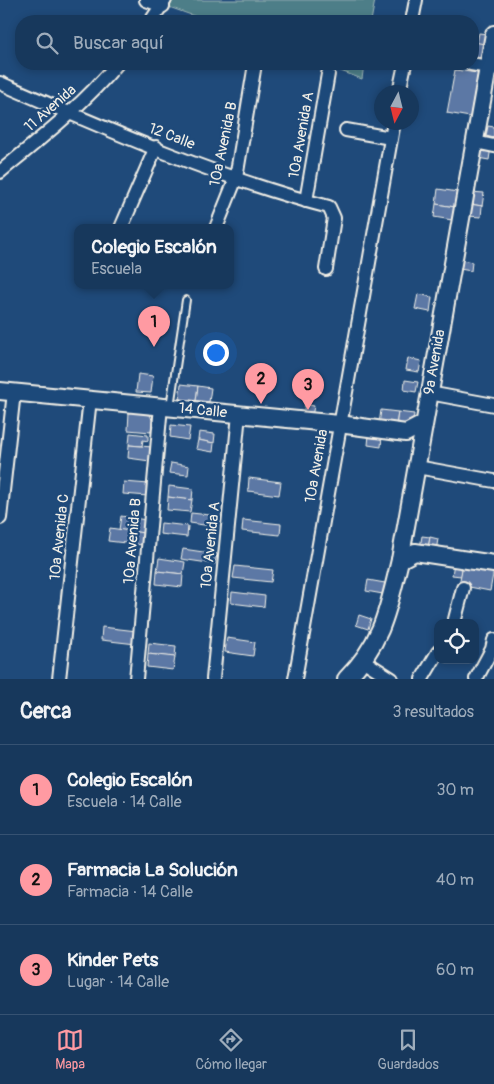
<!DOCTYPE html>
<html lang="es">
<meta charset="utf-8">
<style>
body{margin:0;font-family:Pangolin,sans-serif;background:#203f62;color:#f1f3f6}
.controls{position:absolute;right:15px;bottom:15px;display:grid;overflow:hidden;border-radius:10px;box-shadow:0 2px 8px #0003}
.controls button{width:45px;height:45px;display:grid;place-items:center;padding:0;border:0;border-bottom:1px solid #365272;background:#17385c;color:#f1f3f6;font:25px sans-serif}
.compass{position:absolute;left:374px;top:85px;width:45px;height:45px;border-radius:50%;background:#17385c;box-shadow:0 2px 8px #0003;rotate:187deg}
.you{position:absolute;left:215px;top:352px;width:18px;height:18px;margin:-12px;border:4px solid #fff;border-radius:50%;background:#1a73e8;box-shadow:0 0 0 8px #1a73e833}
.badge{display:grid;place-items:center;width:32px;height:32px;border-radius:50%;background:#ff9aa2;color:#111;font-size:16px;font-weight:700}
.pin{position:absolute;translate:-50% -41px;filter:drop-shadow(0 1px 2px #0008)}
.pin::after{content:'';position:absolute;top:26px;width:18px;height:15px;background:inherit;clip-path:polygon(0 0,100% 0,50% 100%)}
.popup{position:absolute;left:74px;top:224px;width:160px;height:65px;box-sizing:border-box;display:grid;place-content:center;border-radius:10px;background:#17385c;filter:drop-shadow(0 1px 4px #0005);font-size:16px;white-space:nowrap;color:#9eacbb}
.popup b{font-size:19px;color:#f1f3f6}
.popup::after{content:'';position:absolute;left:50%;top:100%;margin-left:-10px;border:10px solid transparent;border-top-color:#17385c}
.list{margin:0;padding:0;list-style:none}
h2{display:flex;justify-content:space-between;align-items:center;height:65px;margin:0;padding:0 20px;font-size:21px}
h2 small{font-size:16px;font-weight:400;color:#9eacbb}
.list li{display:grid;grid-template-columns:32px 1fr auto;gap:15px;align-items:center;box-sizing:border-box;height:90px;padding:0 20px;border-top:1px solid #365272}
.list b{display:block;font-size:19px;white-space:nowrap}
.list p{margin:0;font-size:16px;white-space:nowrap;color:#9eacbb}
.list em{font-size:16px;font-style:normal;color:#9eacbb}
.icon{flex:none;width:28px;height:28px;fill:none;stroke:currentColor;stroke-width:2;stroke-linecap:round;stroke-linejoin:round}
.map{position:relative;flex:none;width:494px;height:679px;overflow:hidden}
.search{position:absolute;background:#17385c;box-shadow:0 2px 8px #0003;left:15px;right:15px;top:15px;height:55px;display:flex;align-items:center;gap:12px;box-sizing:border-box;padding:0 18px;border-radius:20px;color:#9eacbb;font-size:19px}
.sheet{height:335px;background:#17385c}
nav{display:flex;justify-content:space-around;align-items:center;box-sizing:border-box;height:70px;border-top:1px solid #365272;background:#17385c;font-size:14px;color:#9eacbb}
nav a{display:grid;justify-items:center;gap:2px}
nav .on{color:#ff9aa2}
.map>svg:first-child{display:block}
</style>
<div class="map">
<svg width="494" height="679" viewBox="0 0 494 679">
<rect width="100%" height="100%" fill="#1f4a7a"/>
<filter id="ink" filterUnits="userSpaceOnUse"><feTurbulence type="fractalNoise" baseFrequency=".02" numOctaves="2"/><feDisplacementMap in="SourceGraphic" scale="10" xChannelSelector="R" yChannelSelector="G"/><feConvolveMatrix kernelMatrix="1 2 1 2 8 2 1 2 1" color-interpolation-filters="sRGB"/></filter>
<g filter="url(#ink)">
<!-- green -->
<g fill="#4e7e88" stroke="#a1b8b8">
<path d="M172,0h203l-4,21h-163l-39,-14z"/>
<path d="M322,64h42l-2,15z"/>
</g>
<!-- building -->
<g fill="#5c78a5" stroke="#f4f1e8">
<path d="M479,33l8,1 -2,10 -8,-1z"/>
<path d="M473,42l12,2 -2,17 -10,-2z"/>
<path d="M455,70l23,3 -8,44 -23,-4z"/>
<path d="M488,126l6,1v11l-8,-2z"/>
<path d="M482,146l9,1 -2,13 -11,-2z"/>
<path d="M438,189l20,3 -3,15 -19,-3z"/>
<path d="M471,192l13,1 -2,13 -12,-2z"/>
<path d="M436,204l19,3 -3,13 -18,-3z"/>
<path d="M470,204l12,2 -1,11 -13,-1z"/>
<path d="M462,260l10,2 -1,9 -11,-2z"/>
<path d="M418,294l14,3 -2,15 -15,-3z"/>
<path d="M408,358l13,3 -2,11 -13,-2z"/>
<path d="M138,374l15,2 -2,17 -15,-1z"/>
<path d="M405,380l13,2 -2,10 -12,-2z"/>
<path d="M181,384l17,2 -2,15 -17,-2z"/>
<path d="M198,386l13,2 -2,14 -13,-1z"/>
<path d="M305,404l9,2 -2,10 -9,-1z"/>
<path d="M381,410l17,2 -2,15 -17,-3z"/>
<path d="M129,412l21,2 2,6 -1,12 -23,-2z"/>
<path d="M398,412l16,2 -2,15 -16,-2z"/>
<path d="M171,425l19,2 -2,13 -18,-3z"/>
<path d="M199,432l16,2 -1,9 -16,-3z"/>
<path d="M130,433l18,2v6l-5,-1 -1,6 -13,-1z"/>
<path d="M369,435l13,1 -1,11 -13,-2z"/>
<path d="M198,440l16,3 -1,9 -17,-3z"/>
<path d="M129,445l23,2 -2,14 -22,-3z"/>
<path d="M171,463l18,3 -1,9 -19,-2z"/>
<path d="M249,478l32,4 -2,13 -31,-4z"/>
<path d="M124,482l25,2 -1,12 -25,-2z"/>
<path d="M169,486l24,3 -1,11 -24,-3z"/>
<path d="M168,497l24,3 -2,12 -23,-2z"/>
<path d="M191,513l28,3 -1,11 -28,-4z"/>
<path d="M121,516l25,4 -2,13 -25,-3z"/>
<path d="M243,520l38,4 -1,11 -38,-4z"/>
<path d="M161,523l27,3 -1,11 -27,-3z"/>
<path d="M110,528l34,5 -1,12 -35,-4z"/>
<path d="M422,536l8,1 -2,12 -8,-1z"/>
<path d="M430,537l8,2 -2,12 -8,-2z"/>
<path d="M183,549l34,5 -2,10 -34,-5z"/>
<path d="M159,558l26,4 -2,12 -26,-3z"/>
<path d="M454,563l9,1 -2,12 -9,-1z"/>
<path d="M463,564l31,5 -4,22 -31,-6z"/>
<path d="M235,566l38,4 -2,12 -38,-4z"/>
<path d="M157,571l26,3 -1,13 -26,-3z"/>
<path d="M368,580l17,3 -2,11 -17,-3z"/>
<path d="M232,592l33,4 -1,11 -33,-4z"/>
<path d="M359,615l12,4 -3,10 -12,-4z"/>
<path d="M102,627l35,4 -1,13 -35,-4z"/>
<path d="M227,638l28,4 -2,14 -28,-4z"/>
<path d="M149,643l27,3 -1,11 -27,-3z"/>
<path d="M148,654l27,3 -2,13 -26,-3z"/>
</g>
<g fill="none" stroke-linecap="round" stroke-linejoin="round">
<!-- service casing -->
<g stroke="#f4f1e8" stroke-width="10">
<path id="service" d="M170,407l16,-107"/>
</g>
<!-- minor casing -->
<g stroke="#f4f1e8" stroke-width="16">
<g id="minor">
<path d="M146,0l17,6"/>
<path d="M151,21l14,-21"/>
<path d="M412,21l4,-21"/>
<path d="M471,64l23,4"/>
<path d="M0,83c106,46 217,95 329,124l5,11 -8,51"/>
<path d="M399,92l6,-28"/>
<path d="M346,130l45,8"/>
<path d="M475,142l19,4"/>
<path d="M0,172c41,-34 83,-67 117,-108"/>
<path d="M306,201l22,-127"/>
<path d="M121,228l35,-81"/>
<path d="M216,228l20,-50 19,-114"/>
<path d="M429,393l65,12"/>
<path d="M417,467l77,14"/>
<path d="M0,518l14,-126"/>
<path d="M454,623l9,-35"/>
<path d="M364,661l28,18"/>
<path d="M59,679l31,-280"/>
<path d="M136,679l25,-273"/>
<path d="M213,679l26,-265"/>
<path d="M295,679l99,-557"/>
<path d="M422,679l16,-27"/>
<path d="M476,679l16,-30 2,-9"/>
</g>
</g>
<!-- tertiary casing -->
<g stroke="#f4f1e8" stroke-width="20">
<g id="tertiary">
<path d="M0,391l339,33 67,9 17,-9"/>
<path d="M400,560l15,-8 79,12"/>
<path d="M346,679c37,-37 42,-70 54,-119l94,-526"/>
</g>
</g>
<!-- service -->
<use href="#service" stroke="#1f4a7a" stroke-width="6"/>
<!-- minor -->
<use href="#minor" stroke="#1f4a7a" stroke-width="12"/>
<!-- tertiary -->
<use href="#tertiary" stroke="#1f4a7a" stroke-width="16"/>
</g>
</g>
<g text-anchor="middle" stroke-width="4.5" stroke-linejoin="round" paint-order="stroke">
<!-- street labels -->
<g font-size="15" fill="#f4f1e8" stroke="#1f4a7a">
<text transform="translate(50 108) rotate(-41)" y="5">11 Avenida</text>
<text transform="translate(301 135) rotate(-80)" y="5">10a Avenida A</text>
<text transform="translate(172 136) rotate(21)" y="5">12 Calle</text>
<text transform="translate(223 144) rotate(-78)" y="5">10a Avenida B</text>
<text transform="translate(434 362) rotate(-80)" y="5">9a Avenida</text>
<text transform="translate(203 410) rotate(6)" y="5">14 Calle</text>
<text transform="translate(316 466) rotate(-80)" y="5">10a Avenida</text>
<text transform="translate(59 537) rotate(-84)" y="5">10a Avenida C</text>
<text transform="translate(132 541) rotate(-85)" y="5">10a Avenida B</text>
<text transform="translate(210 545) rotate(-84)" y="5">10a Avenida A</text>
</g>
</g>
</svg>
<div class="controls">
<button><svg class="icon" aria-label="locate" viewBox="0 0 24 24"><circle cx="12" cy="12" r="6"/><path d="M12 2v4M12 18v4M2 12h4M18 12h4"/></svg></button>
</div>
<svg class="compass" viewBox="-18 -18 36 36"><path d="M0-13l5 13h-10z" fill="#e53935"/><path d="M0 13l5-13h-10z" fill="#9eacbb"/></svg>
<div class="you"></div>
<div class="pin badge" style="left:154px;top:347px">1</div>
<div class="popup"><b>Colegio Escalón</b>Escuela</div>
<div class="pin badge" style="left:261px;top:404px">2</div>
<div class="pin badge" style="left:308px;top:410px">3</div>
<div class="search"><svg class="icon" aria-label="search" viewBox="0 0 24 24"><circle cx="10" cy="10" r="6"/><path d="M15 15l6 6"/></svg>Buscar aquí</div>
</div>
<section class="sheet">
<h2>Cerca<small>3 resultados</small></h2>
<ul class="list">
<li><span class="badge">1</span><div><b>Colegio Escalón</b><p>Escuela · 14 Calle</p></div><em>30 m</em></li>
<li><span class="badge">2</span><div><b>Farmacia La Solución</b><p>Farmacia · 14 Calle</p></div><em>40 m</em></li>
<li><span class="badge">3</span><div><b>Kinder Pets</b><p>Lugar · 14 Calle</p></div><em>60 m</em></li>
</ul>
</section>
<nav>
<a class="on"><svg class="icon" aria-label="map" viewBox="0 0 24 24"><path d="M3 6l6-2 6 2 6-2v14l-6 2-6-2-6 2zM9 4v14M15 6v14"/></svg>Mapa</a>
<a><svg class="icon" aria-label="directions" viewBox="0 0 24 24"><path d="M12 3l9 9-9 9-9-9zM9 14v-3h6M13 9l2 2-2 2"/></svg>Cómo llegar</a>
<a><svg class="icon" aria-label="saved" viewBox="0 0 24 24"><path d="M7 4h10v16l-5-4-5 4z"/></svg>Guardados</a>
</nav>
